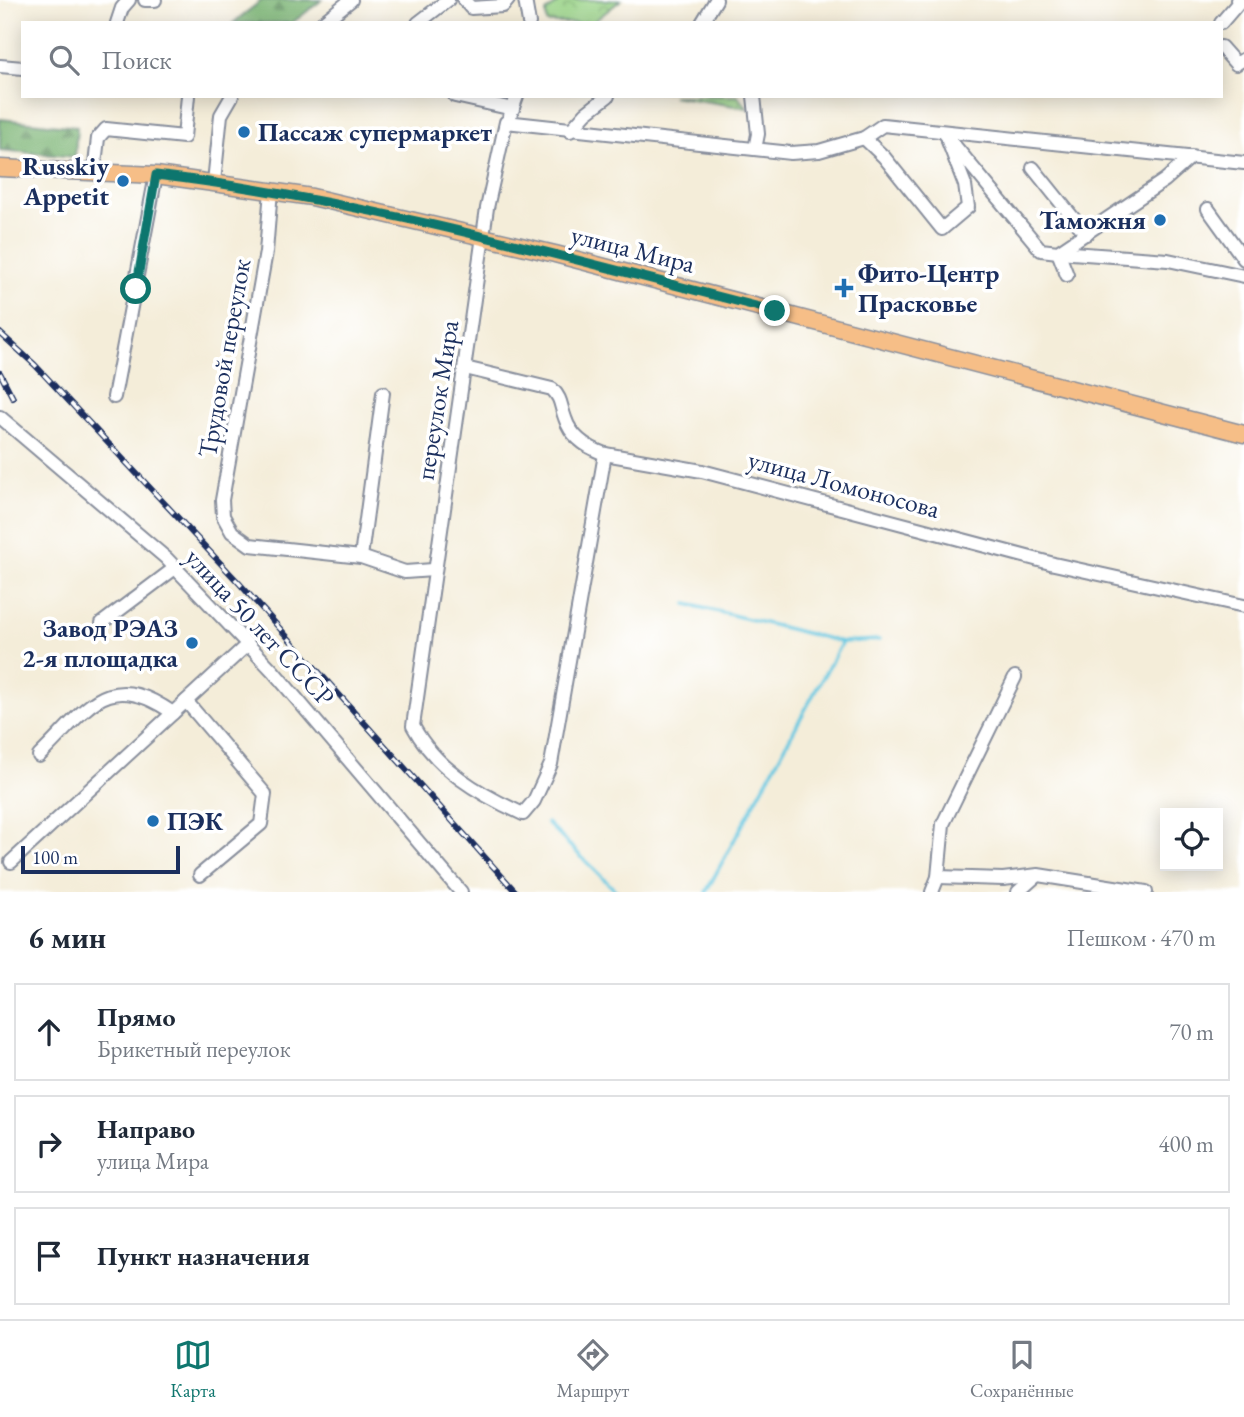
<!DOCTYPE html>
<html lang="ru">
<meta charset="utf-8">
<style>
body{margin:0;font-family:"EB Garamond",serif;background:#f6f6f7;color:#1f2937}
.controls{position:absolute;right:21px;bottom:21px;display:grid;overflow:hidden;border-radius:0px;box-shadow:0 4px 18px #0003}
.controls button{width:63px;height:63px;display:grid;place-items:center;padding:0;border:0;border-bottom:2px solid #e0e1e3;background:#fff;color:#1f2937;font:35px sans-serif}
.scale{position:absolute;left:21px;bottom:18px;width:159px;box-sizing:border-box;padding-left:7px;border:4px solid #1b2f5e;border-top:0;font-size:19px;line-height:24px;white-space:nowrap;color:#1b2f5e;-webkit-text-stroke:5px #fff;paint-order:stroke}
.stop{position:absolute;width:21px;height:21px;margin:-16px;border:5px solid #0f766e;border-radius:50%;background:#fff}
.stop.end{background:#0f766e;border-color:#fff;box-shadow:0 2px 7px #0008}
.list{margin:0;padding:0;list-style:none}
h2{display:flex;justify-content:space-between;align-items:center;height:91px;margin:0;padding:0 28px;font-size:30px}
h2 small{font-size:23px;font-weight:400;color:#747a83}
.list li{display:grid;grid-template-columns:46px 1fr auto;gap:21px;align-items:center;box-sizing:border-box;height:98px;margin:0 14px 14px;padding:0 14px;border:2px solid #e0e1e3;border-radius:0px}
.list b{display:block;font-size:26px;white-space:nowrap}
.list p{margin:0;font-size:23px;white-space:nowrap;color:#747a83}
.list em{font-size:23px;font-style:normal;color:#747a83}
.icon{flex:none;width:38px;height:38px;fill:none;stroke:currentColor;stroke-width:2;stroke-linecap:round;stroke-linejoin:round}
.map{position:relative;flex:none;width:1244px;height:892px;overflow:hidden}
.search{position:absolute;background:#fff;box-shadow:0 4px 18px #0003;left:21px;right:21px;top:21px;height:77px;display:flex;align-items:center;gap:18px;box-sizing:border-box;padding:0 24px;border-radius:0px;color:#747a83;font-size:26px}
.sheet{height:427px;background:#fff}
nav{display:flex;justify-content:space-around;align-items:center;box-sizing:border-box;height:98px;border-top:2px solid #e0e1e3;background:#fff;font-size:19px;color:#747a83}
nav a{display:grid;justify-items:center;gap:4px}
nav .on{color:#0f766e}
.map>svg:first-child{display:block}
</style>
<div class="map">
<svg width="1244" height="892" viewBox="0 0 1244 892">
<defs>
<pattern id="forest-firs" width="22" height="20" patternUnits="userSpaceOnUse" patternTransform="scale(1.75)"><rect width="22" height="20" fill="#79b372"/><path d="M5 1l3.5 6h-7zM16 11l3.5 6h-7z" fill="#629261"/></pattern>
<pattern id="park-crowns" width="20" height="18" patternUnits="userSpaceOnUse" patternTransform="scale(1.75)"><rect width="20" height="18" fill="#97d184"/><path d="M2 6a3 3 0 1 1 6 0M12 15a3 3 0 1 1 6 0" fill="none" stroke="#7aaa6f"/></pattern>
</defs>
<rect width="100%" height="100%" fill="#fff"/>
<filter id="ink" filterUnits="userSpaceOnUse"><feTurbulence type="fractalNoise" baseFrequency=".0143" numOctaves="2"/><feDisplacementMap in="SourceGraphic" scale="14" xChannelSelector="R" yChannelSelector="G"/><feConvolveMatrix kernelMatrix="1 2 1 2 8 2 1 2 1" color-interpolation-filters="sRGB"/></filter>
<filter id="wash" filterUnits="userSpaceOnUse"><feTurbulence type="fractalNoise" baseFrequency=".00686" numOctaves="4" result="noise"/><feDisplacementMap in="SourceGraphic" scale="28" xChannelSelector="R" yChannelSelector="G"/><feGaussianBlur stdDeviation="1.57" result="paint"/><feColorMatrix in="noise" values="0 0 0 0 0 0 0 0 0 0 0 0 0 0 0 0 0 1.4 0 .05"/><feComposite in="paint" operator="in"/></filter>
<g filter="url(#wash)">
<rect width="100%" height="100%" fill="#f4edd9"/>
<!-- forest -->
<g fill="url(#forest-firs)" stroke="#4a7168" stroke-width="2">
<path d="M262,0h60l-30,23h-59z"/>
<path d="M0,119l77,8 -2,30 -75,-7z"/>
</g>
<!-- park -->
<g fill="url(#park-crowns)" stroke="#598071" stroke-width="2">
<path d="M562,0h59l-29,23h-45l-1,-11z"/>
<path d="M672,96h66l10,12z"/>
</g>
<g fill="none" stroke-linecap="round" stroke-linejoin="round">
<!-- stream -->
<g stroke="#64c7e1" stroke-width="3.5">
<path d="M687,604l155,38 37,-2"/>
<path d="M547,823l70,69"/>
<path d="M706,892l136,-250"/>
</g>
</g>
</g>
<g filter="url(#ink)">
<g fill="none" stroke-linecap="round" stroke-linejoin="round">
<!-- minor casing -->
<g stroke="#888e9c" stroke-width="16">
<g id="minor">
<path d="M145,0h10"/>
<path d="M464,0l7,8 32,-2 5,-6"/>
<path d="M525,0l4,23"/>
<path d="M117,23l5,-15 7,-8"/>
<path d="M322,23l29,-23"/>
<path d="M418,23l30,-23"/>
<path d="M702,23l14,-23"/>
<path d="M1221,23l18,-21 -2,-2"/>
<path d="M1221,47l15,17 8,-5"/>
<path d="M0,66l23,2"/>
<path d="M455,96l58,13"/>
<path d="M754,96l4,38 -3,15"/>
<path d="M510,116l7,-20"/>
<path d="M570,131l16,-18 22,-17"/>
<path d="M945,134l96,116 17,2 107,-72 26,-23"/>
<path d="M864,138l20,19 58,72 26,-22 -3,-22 -17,-44"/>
<path d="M1033,168l53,66"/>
<path d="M94,173l4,-35 8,-9 78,8 4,-41"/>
<path d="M214,182l7,-67 11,-19"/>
<path d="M271,190l-5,62 -44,248 1,16 9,16 18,13 111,12 44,15 28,-2"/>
<path d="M1208,209l36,50"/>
<path d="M1067,275l-9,-23 110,8 76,16"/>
<path d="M465,368l87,21c10,10 8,16 13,29 6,19 23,30 40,36l97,17 352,93 190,42"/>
<path d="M114,397l42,-222"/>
<path d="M0,417l166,141 107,113 188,221"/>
<path d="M605,454l-54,310 -17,37 -11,13c-44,-20 -87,-45 -110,-88l74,-518 19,-86 285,31 28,-2 45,-13 19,-13 361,38"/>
<path d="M361,557l22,-164"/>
<path d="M102,623l73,-55"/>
<path d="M186,701l79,93 -4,30 -61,51"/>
<path d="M39,756c48,-46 67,-90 134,-43"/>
<path d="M11,862l237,-218"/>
<path d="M938,877l65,2 35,-4 108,17"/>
<path d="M932,892l6,-15 5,-53 72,-147"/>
<path d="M1018,892l18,-16"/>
</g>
</g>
<!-- major casing -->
<g stroke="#888e9c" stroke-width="19">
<path id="major" d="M0,168l156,7 156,22 243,57 689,180"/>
</g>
<!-- minor -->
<use href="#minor" stroke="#fff" stroke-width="12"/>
<!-- major -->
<use href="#major" stroke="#f6be87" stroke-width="16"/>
<!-- rail casing -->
<g stroke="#1b2f5e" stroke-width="6">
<g id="rail">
<path d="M0,333l35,32 204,218 277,309"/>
<path d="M0,373l13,25"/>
</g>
</g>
<!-- rail -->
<use href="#rail" stroke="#fff" stroke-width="3.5" stroke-dasharray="10" stroke-linecap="butt"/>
</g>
</g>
<g fill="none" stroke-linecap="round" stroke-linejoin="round" filter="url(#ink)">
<!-- route -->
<path stroke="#0f766e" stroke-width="9" d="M136,289l20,-114c210,25 415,84 619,136"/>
</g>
<!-- markers -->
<g fill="#1f6fb2" stroke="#fff" stroke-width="2.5">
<circle cx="244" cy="132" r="7"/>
<circle cx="123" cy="181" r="7"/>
<circle cx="1160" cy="220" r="7"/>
<path d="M840.5 277.5h7v7h7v7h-7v7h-7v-7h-7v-7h7z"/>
<circle cx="192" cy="643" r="7"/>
<circle cx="153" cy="821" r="7"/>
</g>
<g text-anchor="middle" stroke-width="7" stroke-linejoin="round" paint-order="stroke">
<!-- poi labels -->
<g font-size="26" font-weight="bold" fill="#1b2f5e" stroke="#fff" text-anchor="start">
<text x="258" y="141">Пассаж супермаркет</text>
<text x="109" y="175" text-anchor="end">Russkiy<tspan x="109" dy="30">Appetit</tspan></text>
<text x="1146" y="229" text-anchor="end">Таможня</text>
<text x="858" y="282">Фито-Центр<tspan x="858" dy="30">Прасковье</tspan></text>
<text x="178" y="637" text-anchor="end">Завод РЭАЗ<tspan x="178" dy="30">2-я площадка</tspan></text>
<text x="167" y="830">ПЭК</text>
</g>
<!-- street labels -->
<g font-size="26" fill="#1b2f5e" stroke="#fff">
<text transform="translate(633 249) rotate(14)" y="9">улица Мира</text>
<text transform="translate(224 358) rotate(-80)" y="9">Трудовой переулок</text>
<text transform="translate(437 400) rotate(-81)" y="9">переулок Мира</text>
<text transform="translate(844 484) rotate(15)" y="9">улица Ломоносова</text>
<text transform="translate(260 627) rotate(47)" y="9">улица 50 лет СССР</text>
</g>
</g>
</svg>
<div class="controls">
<button><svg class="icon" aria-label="locate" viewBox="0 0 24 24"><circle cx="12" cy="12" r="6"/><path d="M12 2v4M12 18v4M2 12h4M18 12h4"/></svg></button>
</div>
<div class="scale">100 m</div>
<div class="stop" style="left:136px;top:289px"></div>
<div class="stop end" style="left:775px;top:311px"></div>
<div class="search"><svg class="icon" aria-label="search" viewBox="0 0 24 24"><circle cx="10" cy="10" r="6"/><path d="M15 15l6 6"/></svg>Поиск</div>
</div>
<section class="sheet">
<h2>6 мин<small>Пешком · 470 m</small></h2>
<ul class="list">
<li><svg class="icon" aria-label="ahead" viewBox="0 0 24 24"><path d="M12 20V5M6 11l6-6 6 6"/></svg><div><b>Прямо</b><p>Брикетный переулок</p></div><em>70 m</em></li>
<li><svg class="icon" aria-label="right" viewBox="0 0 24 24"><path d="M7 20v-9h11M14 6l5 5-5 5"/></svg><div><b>Направо</b><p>улица Мира</p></div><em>400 m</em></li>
<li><svg class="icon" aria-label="arrive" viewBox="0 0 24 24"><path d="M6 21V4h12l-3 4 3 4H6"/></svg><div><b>Пункт назначения</b></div></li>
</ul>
</section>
<nav>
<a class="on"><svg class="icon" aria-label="map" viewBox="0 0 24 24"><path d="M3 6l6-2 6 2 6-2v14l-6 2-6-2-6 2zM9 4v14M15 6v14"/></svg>Карта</a>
<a><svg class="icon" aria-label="directions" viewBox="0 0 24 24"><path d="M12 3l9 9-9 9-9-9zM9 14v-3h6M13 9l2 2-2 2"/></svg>Маршрут</a>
<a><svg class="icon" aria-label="saved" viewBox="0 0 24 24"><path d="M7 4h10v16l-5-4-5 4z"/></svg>Сохранённые</a>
</nav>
